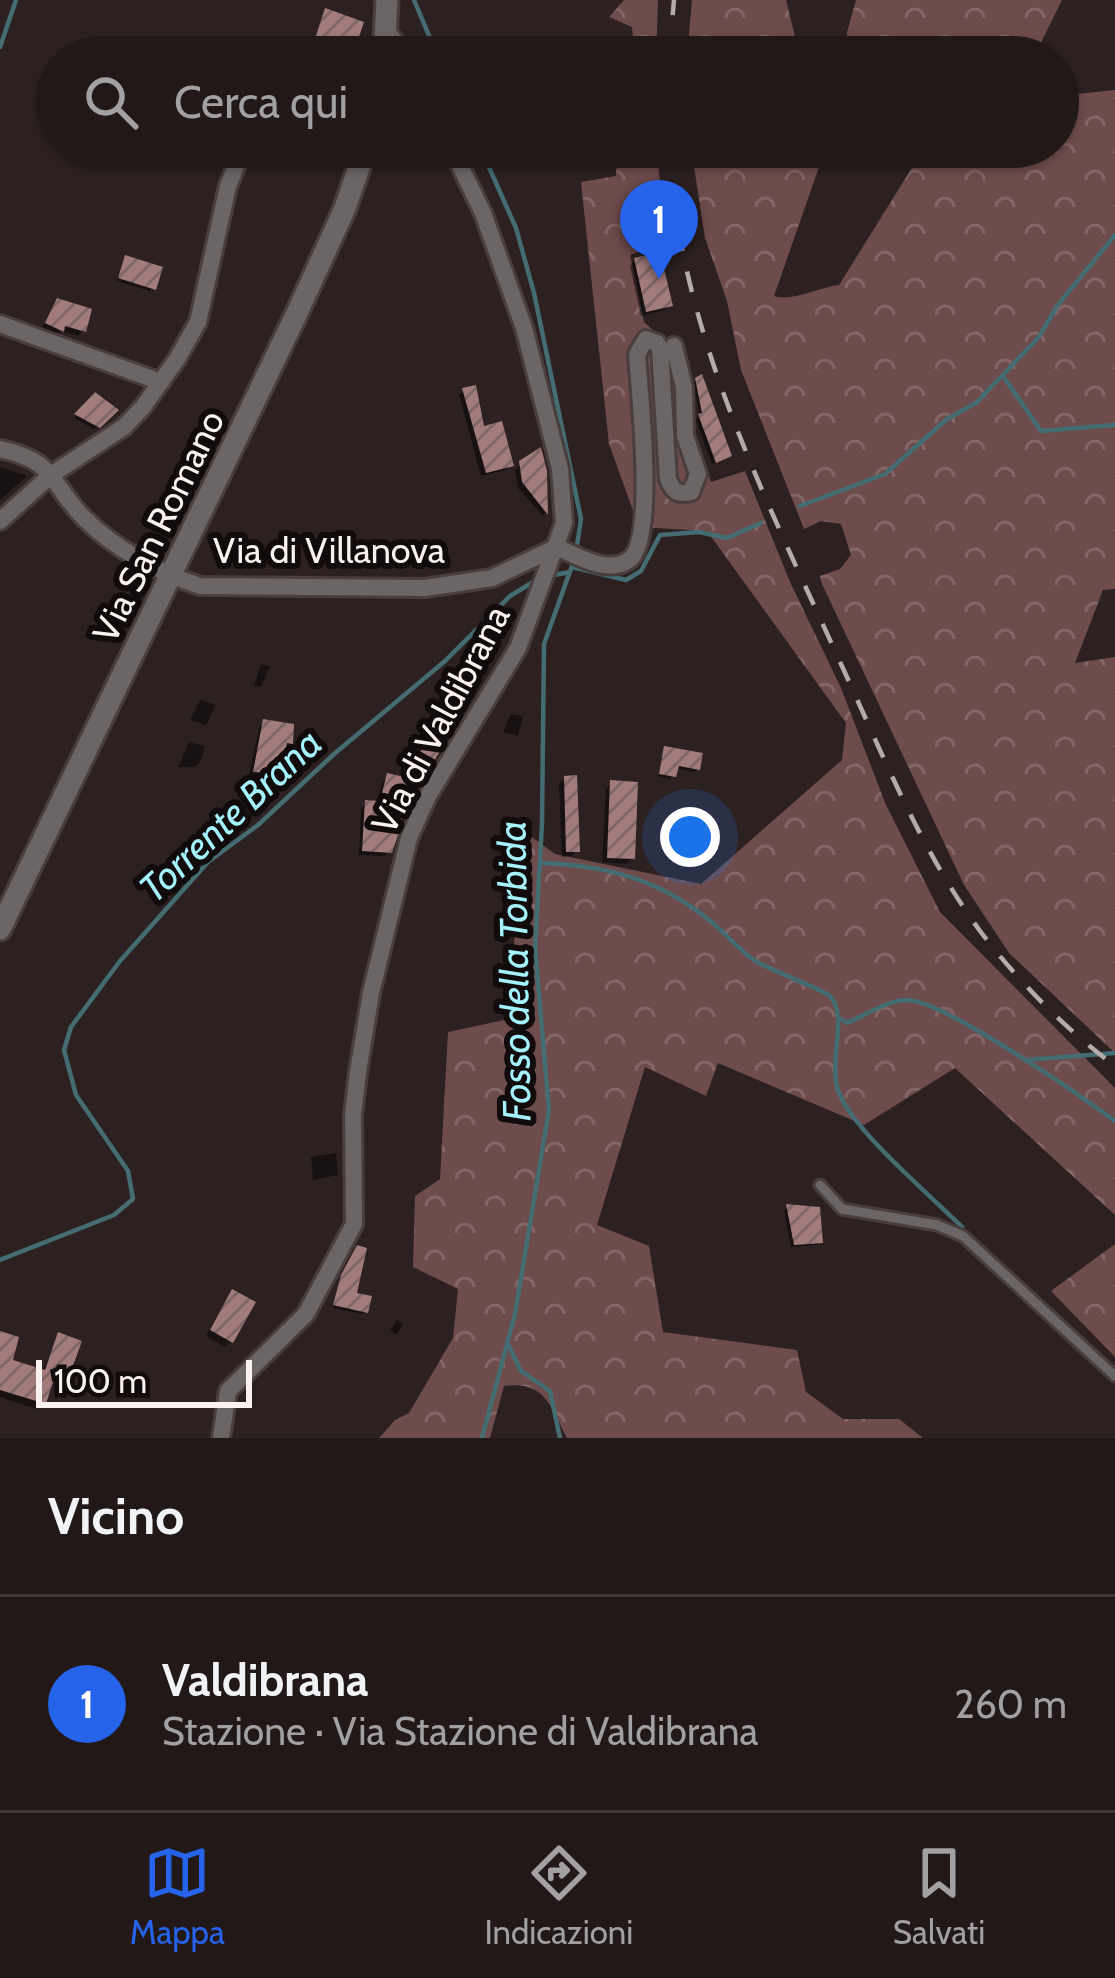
<!DOCTYPE html>
<html lang="it">
<meta charset="utf-8">
<style>
body{margin:0;font-family:Cabin,sans-serif;background:#2e2525;color:#f1f3f6}
.scale{position:absolute;left:36px;bottom:30px;width:216px;box-sizing:border-box;padding-left:12px;border:6px solid #faf1f1;border-top:0;font-size:33px;line-height:42px;white-space:nowrap;color:#faf1f1;-webkit-text-stroke:9px #110b0b;paint-order:stroke}
.you{position:absolute;left:690px;top:837px;width:42px;height:42px;margin:-30px;border:9px solid #fff;border-radius:50%;background:#1a73e8;box-shadow:0 0 0 18px #1a73e833}
.badge{display:grid;place-items:center;width:78px;height:78px;border-radius:50%;background:#2563eb;color:#fff;font-size:39px;font-weight:700}
.pin{position:absolute;translate:-50% -99px;filter:drop-shadow(0 3px 6px #0008)}
.pin::after{content:'';position:absolute;top:63px;width:42px;height:36px;background:inherit;clip-path:polygon(0 0,100% 0,50% 100%)}
.list{margin:0;padding:0;list-style:none}
h2{display:flex;justify-content:space-between;align-items:center;height:156px;margin:0;padding:0 48px;font-size:51px}
h2 small{font-size:39px;font-weight:400;color:#a2a0a2}
.list li{display:grid;grid-template-columns:78px 1fr auto;gap:36px;align-items:center;box-sizing:border-box;height:216px;padding:0 48px;border-top:3px solid #3f3737}
.list b{display:block;font-size:45px;white-space:nowrap}
.list p{margin:0;font-size:39px;white-space:nowrap;color:#a2a0a2}
.list em{font-size:39px;font-style:normal;color:#a2a0a2}
.icon{flex:none;width:66px;height:66px;fill:none;stroke:currentColor;stroke-width:2;stroke-linecap:round;stroke-linejoin:round}
.map{position:relative;flex:none;width:1115px;height:1438px;overflow:hidden}
.search{position:absolute;background:#221818;box-shadow:0 3px 9px #0004;left:36px;right:36px;top:36px;height:132px;display:flex;align-items:center;gap:30px;box-sizing:border-box;padding:0 42px;border-radius:66px;color:#a2a0a2;font-size:45px}
.sheet{height:372px;background:#221818}
nav{display:flex;justify-content:space-around;align-items:center;box-sizing:border-box;height:168px;border-top:3px solid #3f3737;background:#221818;font-size:33px;color:#a2a0a2}
nav a{display:grid;justify-items:center;gap:6px}
nav .on{color:#2563eb}
.map>svg:first-child{display:block}
</style>
<div class="map">
<svg width="1115" height="1438" viewBox="0 0 1115 1438">
<defs>
<pattern id="forest-crowns" width="20" height="18" patternUnits="userSpaceOnUse" patternTransform="scale(3)"><rect width="20" height="18" fill="#6f4c4c"/><path d="M2 6a3 3 0 1 1 6 0M12 15a3 3 0 1 1 6 0" fill="none" stroke="#846666"/></pattern>
<pattern id="building-hatch" width="6" height="6" patternUnits="userSpaceOnUse" patternTransform="scale(3)"><rect width="6" height="6" fill="#a27c7b"/><path d="M-1 1l2-2M0 6l6-6M5 7l2-2" fill="none" stroke="#7f6767"/></pattern>
</defs>
<rect width="100%" height="100%" fill="#2d2020"/>
<!-- forest -->
<g fill="url(#forest-crowns)">
<path d="M624,0h34l-2,57h-21l-3,-30 -23,-10z"/>
<path d="M692,0h94l14,57h-113z"/>
<path d="M856,0h206l-28,57h-186l-1,-25z"/>
<path d="M1115,90v499l-12,1 -28,73 40,-6v396l-106,-100 -45,-68 -142,-301 -2,-8 20,-7 11,-14 -10,-31 -20,-3 -17,8 -63,-159 -14,-69 -22,-63 -14,-91h135l-52,149c18,6 45,-9 65,-11l86,-138h133v-51z"/>
<path d="M617,147h40l8,95 -35,13 14,67 22,20 45,140 34,-11 45,111 51,106 45,117 54,107 175,176v127l-160,-147 -91,57 -146,-62 -12,33 -61,-29 -48,158 52,21 14,86 134,18 9,42 37,27h56l24,19h-356c-16,-31 -22,-58 -63,-52l-14,52h-111l16,-18 14,-7 44,-75 5,-49 -45,-22 2,-71 25,-17 8,-147 61,-13 13,-189 33,24 146,30 141,-124 4,-37 -139,-192 -68,-4 -30,-83 -28,-262 35,-6z"/>
<path d="M1115,1244v113l-64,-66z"/>
</g>
<!-- shadow -->
<g fill="#0007">
<path d="M326,11l25,42 -4,4 -16,-7 -4,7h-20z"/>
<path d="M629,43l1,14h-20l2,-12z"/>
<path d="M635,260l34,45 -5,5 -23,6 -11,-50z"/>
<path d="M123,262l30,26 -3,3 -33,-10z"/>
<path d="M58,302l25,28 -5,6 -17,-5 -5,5 -15,-7z"/>
<path d="M696,380l30,79 -14,5 -16,-44 4,-4 -7,-33z"/>
<path d="M464,391l18,38 28,36 -5,5 -24,6 -22,-81z"/>
<path d="M95,396l19,14 -20,19 -20,-11z"/>
<path d="M521,464l26,48 -4,4 -25,-28 -3,-18z"/>
<path d="M0,467l27,9 -27,24z"/>
<path d="M261,664l9,3 -9,20 -7,-2z"/>
<path d="M200,700l16,5 -10,20 -16,-5z"/>
<path d="M441,711l-9,48 -6,6 -10,-5z"/>
<path d="M511,714l12,2 -5,20 -15,-4z"/>
<path d="M264,722l26,20 -17,36 -24,-2 10,-48z"/>
<path d="M189,742l16,4 -4,15 -6,6h-17z"/>
<path d="M665,749l32,20 -3,3 -19,-4 -5,11 -12,-3z"/>
<path d="M388,777l2,74 -6,5 -25,-1 2,-46 5,-6 11,1 5,-22z"/>
<path d="M565,779l12,72 -6,5 -9,1 -3,-73z"/>
<path d="M612,783l20,75 -6,6 -24,-2 4,-73z"/>
<path d="M336,1153l2,22 -25,5 -2,-23z"/>
<path d="M787,1208l33,33 -3,4 -26,2 -7,-37z"/>
<path d="M355,1252l-2,43 12,16 -3,3 -29,-6z"/>
<path d="M227,1298l4,43 -6,6 -19,-11z"/>
<path d="M397,1320l6,4 -7,11 -6,-4z"/>
<path d="M0,1334l9,28 33,10 17,-36 10,33 -7,6 -9,-3 -9,31 -7,6 -37,-12z"/>
</g>
<g fill="none" stroke-linecap="round" stroke-linejoin="round">
<!-- stream -->
<g stroke="#436d73" stroke-width="4.5">
<path d="M414,0l24,57"/>
<path d="M0,47l16,-47"/>
<path d="M480,147l36,81 18,65 47,226 -5,33"/>
<path d="M1003,376l38,55 74,-6"/>
<path d="M800,506l85,-32 62,-55 29,-16 63,-66 18,-31 58,-71"/>
<path d="M572,567l54,13 15,-9 19,-36 39,-3 28,6 34,-15"/>
<path d="M554,575l16,-3"/>
<path d="M540,863c64,2 119,16 169,57 17,13 30,31 48,42 14,8 68,29 73,34 19,20 -3,66 9,97 15,38 91,102 123,134"/>
<path d="M841,1019l6,4c19,-8 40,-23 61,-23 36,1 173,96 207,121"/>
<path d="M1025,1060l90,-7"/>
<path d="M0,1260l114,-45 19,-16 -5,-28 -52,-76 -12,-45 7,-23 49,-66 88,-99 50,-37 76,-71 111,-93 65,-65 28,-17"/>
<path d="M508,1344l13,27 29,20 10,47"/>
<path d="M482,1438l33,-124 34,-204 -14,-162 7,-125 2,-179 29,-81"/>
</g>
</g>
<!-- building -->
<g fill="url(#building-hatch)">
<path d="M325,8l39,14 -11,33 -17,-10 -4,12h-23z"/>
<path d="M660,252l13,54 -27,6 -12,-54z"/>
<path d="M125,255l38,12 -7,23 -38,-12z"/>
<path d="M57,298l35,11 -6,23 -21,-6 -1,6 -19,-9z"/>
<path d="M702,374l30,82 -16,7 -18,-49 4,-1 -7,-35z"/>
<path d="M476,385l8,41 18,-5 12,45 -28,7 -24,-85z"/>
<path d="M95,392l24,18 -19,18 -26,-14z"/>
<path d="M541,447l6,24 1,44 -26,-33 -3,-21z"/>
<path d="M441,708l20,9 -27,44 -15,-6z"/>
<path d="M263,719l31,5 -1,20 -6,-1 -6,31 -28,-2z"/>
<path d="M664,746l39,7 -3,17 -21,-4 -3,11 -17,-3z"/>
<path d="M387,773l22,5 -5,14 -2,31 -10,30 -30,-2 3,-51 15,1z"/>
<path d="M577,775l3,77h-14l-2,-76z"/>
<path d="M610,780l28,2 -3,77 -28,-1z"/>
<path d="M786,1204l34,3 3,36 -29,2z"/>
<path d="M357,1245l10,3 -10,45 15,3 -4,17 -35,-8 8,-30z"/>
<path d="M232,1289l24,13 -23,41 -23,-13z"/>
<path d="M0,1331l19,6 -6,23 32,10 13,-38 24,9 -11,30 -13,-5 -12,38 -46,-14z"/>
</g>
<g fill="none" stroke-linecap="round" stroke-linejoin="round">
<!-- service casing -->
<g stroke="#4a3d3d" stroke-width="15">
<path id="service" d="M820,1185l22,24 95,16 26,11 152,140"/>
</g>
<!-- minor casing -->
<g stroke="#4a3d3d" stroke-width="22">
<g id="minor">
<path d="M385,29l23,28"/>
<path d="M0,324l161,58"/>
<path d="M0,449c57,12 49,34 85,70 30,30 75,54 115,67l225,2 67,-10 65,-31"/>
<path d="M0,521l51,-46 73,-48 19,-20 34,-48 21,-37 30,-136 16,-39"/>
<path d="M557,547c20,9 51,28 72,13 28,-19 10,-170 8,-206l9,-15 11,4 3,6 8,130c5,13 10,16 23,13l7,-18 -13,-38 -1,-48 -10,-42"/>
<path d="M221,1438l7,-47 78,-77 48,-90 -1,-109 5,-43 13,-79 38,-155 19,-42 90,-148 46,-125 -4,-54 -36,-141 -41,-115 -32,-66"/>
</g>
</g>
<!-- tertiary casing -->
<g stroke="#4a3d3d" stroke-width="27">
<g id="tertiary">
<path d="M384,57l3,-57"/>
<path d="M0,929l297,-616 48,-105 21,-61"/>
</g>
</g>
<!-- service -->
<use href="#service" stroke="#6c6565" stroke-width="9"/>
<!-- minor -->
<use href="#minor" stroke="#6c6565" stroke-width="16"/>
<!-- tertiary -->
<use href="#tertiary" stroke="#6c6565" stroke-width="21"/>
<!-- rail -->
<g stroke="#b5abab" stroke-width="4.5" stroke-dasharray="21 21" stroke-linecap="butt">
<path d="M669,57l5,-57"/>
<path d="M669,147c10,184 97,352 172,517 42,91 79,185 139,267 38,50 85,98 135,135"/>
</g>
</g>
<g text-anchor="middle" stroke-width="12" stroke-linejoin="round" paint-order="stroke">
<!-- street labels -->
<g font-size="36" fill="#faf1f1" stroke="#110b0b">
<text transform="translate(158 526) rotate(-64)" y="13">Via San Romano</text>
<text x="329" y="563">Via di Villanova</text>
<text transform="translate(440 719) rotate(-62)" y="13">Via di Valdibrana</text>
</g>
<!-- water labels -->
<g font-size="39" font-style="italic" fill="#a4f2fe" stroke="#110b0b">
<text transform="translate(230 815) rotate(-43)" y="14">Torrente Brana</text>
<text transform="translate(514 971) rotate(-91)" y="14">Fosso della Torbida</text>
</g>
</g>
</svg>
<div class="scale">100 m</div>
<div class="you"></div>
<div class="pin badge" style="left:659px;top:279px">1</div>
<div class="search"><svg class="icon" aria-label="search" viewBox="0 0 24 24"><circle cx="10" cy="10" r="6"/><path d="M15 15l6 6"/></svg>Cerca qui</div>
</div>
<section class="sheet">
<h2>Vicino<small></small></h2>
<ul class="list">
<li><span class="badge">1</span><div><b>Valdibrana</b><p>Stazione · Via Stazione di Valdibrana</p></div><em>260 m</em></li>
</ul>
</section>
<nav>
<a class="on"><svg class="icon" aria-label="map" viewBox="0 0 24 24"><path d="M3 6l6-2 6 2 6-2v14l-6 2-6-2-6 2zM9 4v14M15 6v14"/></svg>Mappa</a>
<a><svg class="icon" aria-label="directions" viewBox="0 0 24 24"><path d="M12 3l9 9-9 9-9-9zM9 14v-3h6M13 9l2 2-2 2"/></svg>Indicazioni</a>
<a><svg class="icon" aria-label="saved" viewBox="0 0 24 24"><path d="M7 4h10v16l-5-4-5 4z"/></svg>Salvati</a>
</nav>
